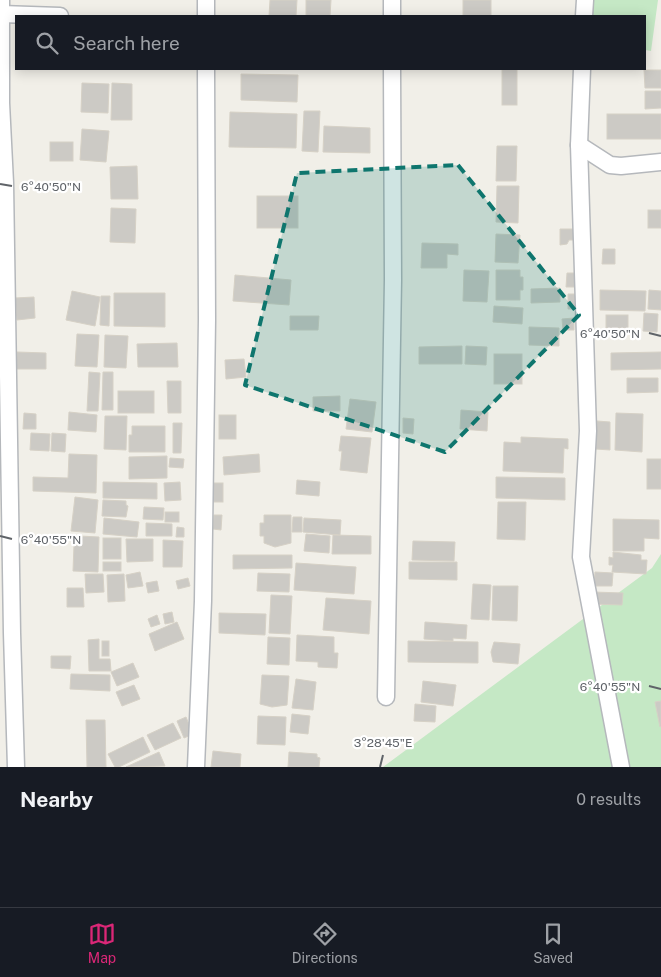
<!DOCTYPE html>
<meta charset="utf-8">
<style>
body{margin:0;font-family:"Public Sans",sans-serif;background:#20242c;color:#f1f3f6}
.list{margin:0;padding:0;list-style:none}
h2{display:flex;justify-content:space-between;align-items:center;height:65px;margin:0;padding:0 20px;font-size:21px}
h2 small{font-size:16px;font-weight:400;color:#9ea1a6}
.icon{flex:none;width:28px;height:28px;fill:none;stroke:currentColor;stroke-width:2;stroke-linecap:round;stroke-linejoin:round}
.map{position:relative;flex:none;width:661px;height:767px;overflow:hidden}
.search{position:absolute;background:#171b24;box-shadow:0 2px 12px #0003;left:15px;right:15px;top:15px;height:55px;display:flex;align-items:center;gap:12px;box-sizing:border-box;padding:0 18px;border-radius:0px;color:#9ea1a6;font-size:19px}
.sheet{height:140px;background:#171b24}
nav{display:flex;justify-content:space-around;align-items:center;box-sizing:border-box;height:70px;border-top:1px solid #363941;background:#171b24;font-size:14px;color:#9ea1a6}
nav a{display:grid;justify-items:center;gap:2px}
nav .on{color:#db2777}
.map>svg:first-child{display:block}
</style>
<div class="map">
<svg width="661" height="767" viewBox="0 0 661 767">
<rect width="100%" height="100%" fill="#f1efe8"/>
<!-- green -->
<g fill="#c5e8c5">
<path d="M592,0h66l-7,51 -6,-1v-34h-53z"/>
<path d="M661,554v213h-278l269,-199z"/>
</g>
<!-- building -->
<g fill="#cccac5" stroke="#d6d1c6">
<path d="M270,0h27l-1,16h-27z"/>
<path d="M306,0h25l-1,16h-24z"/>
<rect x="463" y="0" width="28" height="16"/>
<rect x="502" y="69" width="15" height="36"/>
<path d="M644,70h17v18h-16z"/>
<path d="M241,74l57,1 -1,27 -56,-2z"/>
<path d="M82,83l27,1 -1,29 -27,-1z"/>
<path d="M112,83l20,1v36h-21z"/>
<path d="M645,91h16v17l-16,1z"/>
<path d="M304,111h16l-2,41 -16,-1z"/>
<path d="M230,112l67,2 -1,34 -67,-1z"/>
<rect x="607" y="114" width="54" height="25"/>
<path d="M324,126l46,2v25l-47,-1z"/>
<path d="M82,129l27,2 -3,31 -26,-2z"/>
<rect x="50" y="142" width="23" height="19"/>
<path d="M497,146h20l-1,35h-20z"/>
<path d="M137,166l1,33h-27l-1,-32z"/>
<path d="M497,186h22l-1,37 -22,-1z"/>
<rect x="257" y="196" width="41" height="32"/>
<path d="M111,208l25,1 -1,34 -25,-1z"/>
<rect x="648" y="210" width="13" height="18"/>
<path d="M560,229h18v11h-9l-2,4 -7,1z"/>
<path d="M496,234l24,1 -2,28 -23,-1z"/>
<path d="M422,243l36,1v11l-11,-1v14h-26z"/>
<path d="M603,249h12v15h-13z"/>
<path d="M464,270l25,1 -2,31 -24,-1z"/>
<path d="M496,270h24v7h3v13h-3v10h-24z"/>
<path d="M567,273h11l-1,14h-11z"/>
<path d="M235,275l56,5 -2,25 -56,-4z"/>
<path d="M560,288v14l-29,1v-14z"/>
<path d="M600,290l46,1 -1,20 -45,-1z"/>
<path d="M649,290l12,1v19l-13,-1z"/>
<path d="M72,291l28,6 -5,29 -29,-6z"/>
<path d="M114,293h51v34l-51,-1z"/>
<path d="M568,294h8l1,15h-9z"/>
<path d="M101,296h9l-1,30 -9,-1z"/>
<path d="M34,297l1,21 -18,2 -2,-22z"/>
<path d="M494,306l29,2 -1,16 -29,-2z"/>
<path d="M644,313l14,1 -1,18 -14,-1z"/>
<rect x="606" y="315" width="22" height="13"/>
<path d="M290,316h29l-1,14h-28z"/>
<path d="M574,318v12h-11l-1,-11z"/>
<path d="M529,327l30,1v18l-30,-1z"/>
<path d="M77,334l22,1 -2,32 -22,-1z"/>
<path d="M105,335l23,1 -2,32 -22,-1z"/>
<path d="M177,343l1,24h-40l-1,-23z"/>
<path d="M462,346v18h-43v-17z"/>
<path d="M466,346l21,1 -1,18 -21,-1z"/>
<path d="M17,352l29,1v16h-30z"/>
<path d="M661,352v17l-50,1v-17z"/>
<rect x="494" y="354" width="28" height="30"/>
<path d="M244,359l2,18 -20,2 -1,-19z"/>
<path d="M89,372l11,1 -2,38h-11z"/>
<path d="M103,372h10v38h-11z"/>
<path d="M627,378h31v14l-31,1z"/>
<path d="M167,381h14v32h-13z"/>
<rect x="118" y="391" width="36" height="22"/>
<path d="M340,396v15h-27v-14z"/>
<path d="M350,399l26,3 -4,30 -26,-3z"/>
<path d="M461,410l27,2 -1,19 -27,-2z"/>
<path d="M69,412l28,3 -1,17 -28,-2z"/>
<path d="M24,413l12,1v15h-13z"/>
<path d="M616,413l27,1 -1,38 -27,-2z"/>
<rect x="219" y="415" width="17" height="24"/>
<path d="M105,416h22l-1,34 -22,-1z"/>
<path d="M403,418l11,1 -1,15 -10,-1z"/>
<path d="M597,421l13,1v28l-14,-1z"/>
<path d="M173,423h9l-1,30h-8z"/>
<path d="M132,426h33v26h-36v-17h3z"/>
<path d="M31,433l19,1 -1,17 -19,-1z"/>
<path d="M52,433l14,1 -1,18 -14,-1z"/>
<path d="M341,436l30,2 -4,35 -27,-3 2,-19h-3z"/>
<path d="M521,437l47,2v10l-4,-1 -1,25 -60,-2 1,-29 17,1z"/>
<path d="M69,454l28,1 -1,38 -63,-2v-14l35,1z"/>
<path d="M259,454l1,18 -36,3 -1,-18z"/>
<path d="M167,456v22l-38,1v-22z"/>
<path d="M170,458l14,1 -1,9 -14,-1z"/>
<rect x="647" y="459" width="14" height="30"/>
<path d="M496,477l69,1v22l-69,-2z"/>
<path d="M297,480l23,2 -1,14 -23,-2z"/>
<path d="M103,482l54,1v16l-54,-1z"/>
<path d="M180,482l1,18 -16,1 -1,-18z"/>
<rect x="212" y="483" width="11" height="19"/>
<path d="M75,497l23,3 -3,33 -24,-2z"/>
<path d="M103,500l23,1v4l2,1 -2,11 -24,-1z"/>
<path d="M498,502h28l-1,38 -28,-1z"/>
<path d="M144,507l20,1 -1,12 -20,-1z"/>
<rect x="165" y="512" width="14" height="10"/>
<path d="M214,515h8l-1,15 -8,-1z"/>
<path d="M264,515h27v28l-16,4 -11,-4v-7h-4v-13h4z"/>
<path d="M293,517h9v15h-10z"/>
<path d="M104,518l35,4 -2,15 -34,-3z"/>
<path d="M304,518l37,2 -1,15 -37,-3z"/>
<path d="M613,519l46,1v19l-15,-1v13h-31z"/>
<path d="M146,523l26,1v12h-26z"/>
<path d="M177,527l7,1v9h-8z"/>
<path d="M306,534l24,2 -1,17 -25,-2z"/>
<path d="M333,535l38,1v18h-39z"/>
<path d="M79,536l20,1 -1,35 -25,-1 1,-26h5z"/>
<rect x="103" y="538" width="18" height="21"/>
<path d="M126,539h27v22l-26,1z"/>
<path d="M163,540l20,1 -1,26h-19z"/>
<path d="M413,541l42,1 -1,19 -42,-1z"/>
<path d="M613,552l28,3v5h6l-1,14 -34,-2 1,-7h-4v-8l4,1z"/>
<path d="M233,555h59v13l-59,1z"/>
<rect x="103" y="562" width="18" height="9"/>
<path d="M409,562h48v18l-48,-1z"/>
<path d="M296,563l60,4 -2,27 -60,-4z"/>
<path d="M140,572l3,14 -15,2 -2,-13z"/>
<path d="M595,572l18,1 -1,13h-18z"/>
<path d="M258,573l32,1 -1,18 -32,-1z"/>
<path d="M85,574h18l1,18 -18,1z"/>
<path d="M124,574l1,27 -17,1 -1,-27z"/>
<path d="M188,578l2,8 -12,3 -2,-8z"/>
<path d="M157,581l2,10 -11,2 -2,-10z"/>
<path d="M473,584l18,1 -2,35 -18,-1z"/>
<path d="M493,586h25l-1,35 -25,-1z"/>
<path d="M67,588h16l1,19h-17z"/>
<path d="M593,592l30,1 -1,12 -29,-1z"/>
<path d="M271,595l21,1 -2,38 -21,-1z"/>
<path d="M326,598l45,3 -2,33 -46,-4z"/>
<path d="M172,612l2,10 -9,2 -2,-10z"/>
<path d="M219,613l47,1 -1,21 -46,-2z"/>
<path d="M157,615l3,9 -9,3 -3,-8z"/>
<path d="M177,622l7,17 -29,12 -6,-17z"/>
<path d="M425,622l42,3 -1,14 -13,-1v3l-29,-2z"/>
<path d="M297,635l37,2v16h4l-1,15 -19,-1v-5l-22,-1z"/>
<path d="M268,637l22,1 -1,27 -22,-1z"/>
<path d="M99,639v20h11l1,12h-22l-1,-31z"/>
<rect x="102" y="641" width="7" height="15"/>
<path d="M408,641l70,1v21l-70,-1z"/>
<path d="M494,642l26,2 -2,20 -25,-2 -2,-10z"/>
<path d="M51,656h20l-1,13 -19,-1z"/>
<path d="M133,663l6,14 -22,9 -6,-14z"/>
<path d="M71,674l39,1v16l-40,-2z"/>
<path d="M262,675l27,1 -2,29 -15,2 -12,-3z"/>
<path d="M296,679l20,3 -3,28 -21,-2z"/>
<path d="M423,681l33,4 -3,21 -32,-4z"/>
<path d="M134,685l6,14 -18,7 -6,-14z"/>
<path d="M661,701v25l-1,1 -5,-25z"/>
<path d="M415,704l21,2 -1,16 -21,-1z"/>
<path d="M292,714l18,2 -2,18 -18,-2z"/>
<path d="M258,716l28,1 -1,28 -28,-1z"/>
<path d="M186,717l7,17 -9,4 -7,-17z"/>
<path d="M86,720h19l1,47h-19z"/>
<path d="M173,723l8,15 -26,12 -8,-15z"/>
<path d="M143,737l7,15 -31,15h-4l-7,-13z"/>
<path d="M213,751l28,3 -1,13h-29z"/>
<path d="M159,752l6,14 -39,1z"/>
<path d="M289,752l28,2v3l3,1 -1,9h-31z"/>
</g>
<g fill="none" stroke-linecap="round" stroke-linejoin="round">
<!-- minor casing -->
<g stroke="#b5b8bc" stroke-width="19">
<g id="minor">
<path d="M1,0v103l4,80 7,450 4,134"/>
<path d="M392,0v16"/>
<path d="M1,14l59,2"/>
<path d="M206,16v-16"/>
<path d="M584,16l1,-16"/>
<path d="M582,69l-3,76 9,286 -7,126 40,210"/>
<path d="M579,145l31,20 11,1 40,-4"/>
<path d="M386,697l7,-417 -1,-211"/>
<path d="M196,767l7,-166 4,-281 -1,-251"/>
</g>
</g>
<!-- minor -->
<use href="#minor" stroke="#fff" stroke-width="16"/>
</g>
<!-- marked area -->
<path fill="#0f766e" fill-opacity="0.2" stroke="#0f766e" stroke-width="4" stroke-dasharray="10 6" stroke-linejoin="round" d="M458,165l121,150 -134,137 -200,-67 52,-212z"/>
<!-- ticks -->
<path fill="none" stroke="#5f6368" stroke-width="2" d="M0,184l12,2M649,333l12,3M0,536l12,3M649,686l12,3M380,767l3,-12"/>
<g font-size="12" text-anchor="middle" fill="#5f6368" stroke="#fff" stroke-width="4.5" stroke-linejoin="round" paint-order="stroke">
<text x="51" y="191">6°40'50"N</text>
<text x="610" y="338">6°40'50"N</text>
<text x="51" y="544">6°40'55"N</text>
<text x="610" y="691">6°40'55"N</text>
<text x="383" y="747">3°28'45"E</text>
</g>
</svg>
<div class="search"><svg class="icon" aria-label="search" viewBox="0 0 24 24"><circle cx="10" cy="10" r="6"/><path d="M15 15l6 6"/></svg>Search here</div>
</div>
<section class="sheet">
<h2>Nearby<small>0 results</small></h2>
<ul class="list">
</ul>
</section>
<nav>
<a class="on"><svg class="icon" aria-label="map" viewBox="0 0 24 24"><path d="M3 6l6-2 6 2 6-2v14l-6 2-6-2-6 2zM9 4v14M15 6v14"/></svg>Map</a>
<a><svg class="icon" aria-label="directions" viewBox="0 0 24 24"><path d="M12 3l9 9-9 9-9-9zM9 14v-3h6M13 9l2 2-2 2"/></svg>Directions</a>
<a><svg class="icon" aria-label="saved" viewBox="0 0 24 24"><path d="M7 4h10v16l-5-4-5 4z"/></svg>Saved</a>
</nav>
